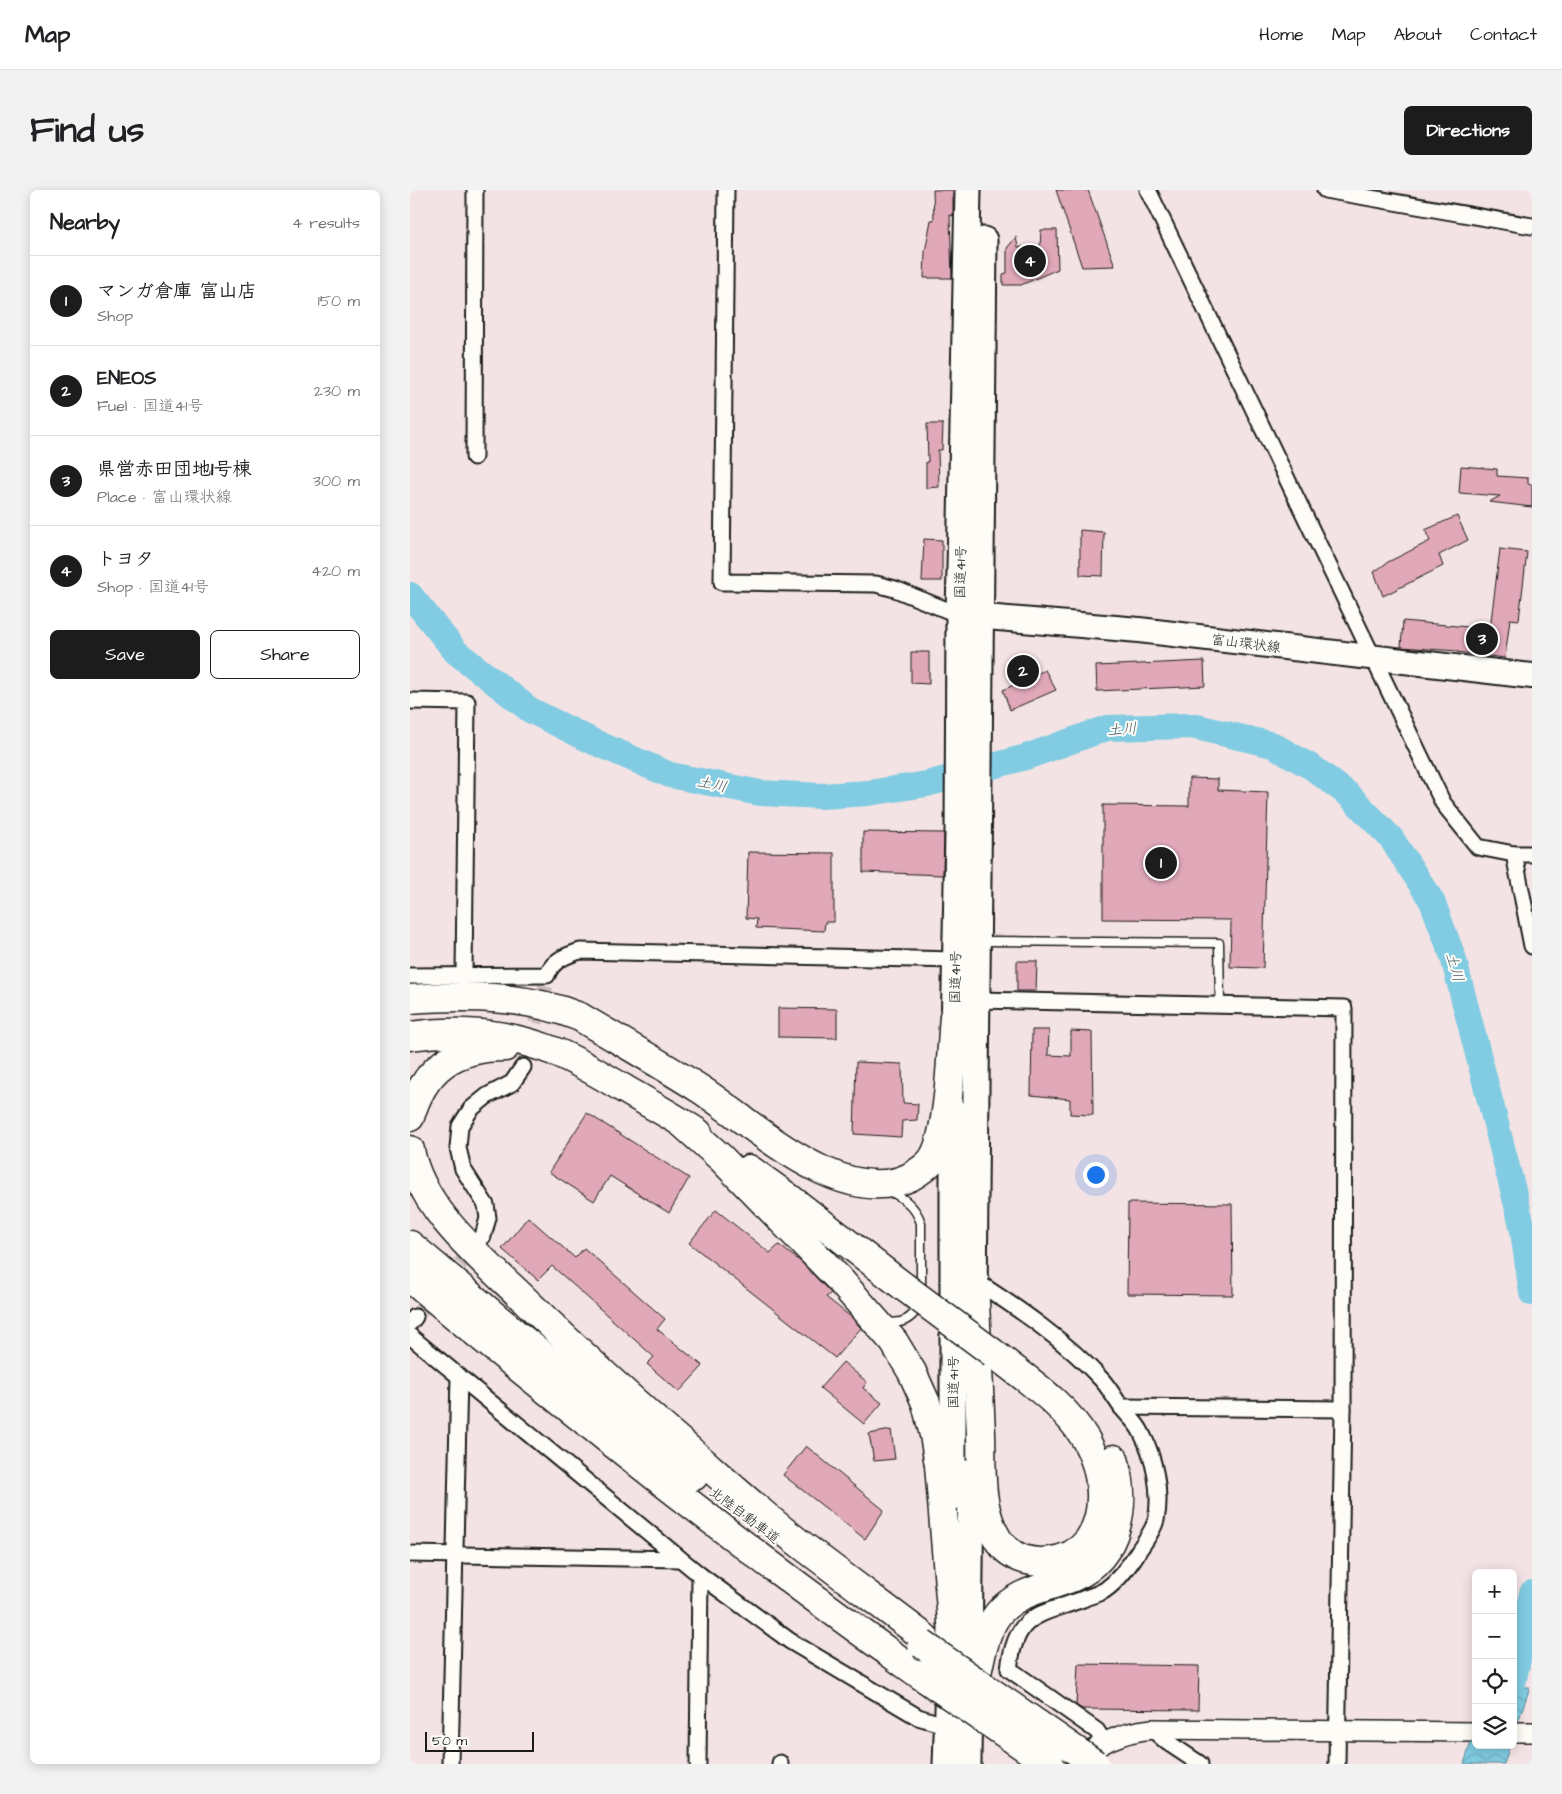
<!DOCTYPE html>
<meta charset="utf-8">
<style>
body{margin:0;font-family:"Architects Daughter","Klee One",sans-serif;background:#f2f2f2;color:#202124}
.controls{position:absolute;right:15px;bottom:15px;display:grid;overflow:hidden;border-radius:8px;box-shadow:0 2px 12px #0003}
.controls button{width:45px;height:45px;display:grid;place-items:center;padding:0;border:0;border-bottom:1px solid #e0e0e0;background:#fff;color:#202124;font:25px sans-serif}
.scale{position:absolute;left:15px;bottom:12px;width:109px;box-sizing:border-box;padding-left:5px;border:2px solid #1c1c1c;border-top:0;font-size:14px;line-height:18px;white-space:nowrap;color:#1c1c1c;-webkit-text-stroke:4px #fdfcf7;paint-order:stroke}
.you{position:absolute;left:685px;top:984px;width:18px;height:18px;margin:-12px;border:4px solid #fff;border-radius:50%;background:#1a73e8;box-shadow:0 0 0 8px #1a73e833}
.badge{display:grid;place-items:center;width:32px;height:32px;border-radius:50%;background:#1c1c1c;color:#fff;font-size:16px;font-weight:700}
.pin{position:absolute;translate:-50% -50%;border:2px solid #fff;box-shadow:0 1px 5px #0006}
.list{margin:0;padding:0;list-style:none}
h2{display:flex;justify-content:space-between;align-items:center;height:65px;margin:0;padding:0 20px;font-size:21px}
h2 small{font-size:16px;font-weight:400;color:#757577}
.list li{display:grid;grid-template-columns:32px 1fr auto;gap:15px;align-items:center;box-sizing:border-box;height:90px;padding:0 20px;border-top:1px solid #e0e0e0}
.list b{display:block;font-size:19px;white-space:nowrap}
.list p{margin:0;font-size:16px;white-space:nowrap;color:#757577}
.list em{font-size:16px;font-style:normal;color:#757577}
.actions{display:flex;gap:10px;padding:15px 20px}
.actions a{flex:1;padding:11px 0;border:1px solid #1c1c1c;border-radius:8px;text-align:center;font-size:18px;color:#1c1c1c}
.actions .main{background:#1c1c1c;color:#fff}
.icon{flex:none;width:28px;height:28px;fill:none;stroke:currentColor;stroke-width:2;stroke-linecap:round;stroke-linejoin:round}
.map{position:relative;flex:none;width:1122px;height:1574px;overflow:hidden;border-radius:8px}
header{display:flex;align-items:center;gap:30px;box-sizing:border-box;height:70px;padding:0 25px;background:#fff;border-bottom:1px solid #e0e0e0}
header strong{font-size:24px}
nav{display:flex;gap:28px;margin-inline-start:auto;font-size:18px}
.intro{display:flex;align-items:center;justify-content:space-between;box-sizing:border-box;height:120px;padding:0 30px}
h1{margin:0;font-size:35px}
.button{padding:12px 22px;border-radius:8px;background:#1c1c1c;color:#fff;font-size:18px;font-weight:700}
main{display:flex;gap:30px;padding:0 30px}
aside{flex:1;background:#fff;border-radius:8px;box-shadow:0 2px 12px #0003}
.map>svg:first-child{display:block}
</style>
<header>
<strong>Map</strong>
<nav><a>Home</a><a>Map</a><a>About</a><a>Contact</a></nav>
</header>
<div class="intro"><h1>Find us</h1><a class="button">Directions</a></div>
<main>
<aside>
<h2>Nearby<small>4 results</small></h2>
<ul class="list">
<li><span class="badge">1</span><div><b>マンガ倉庫 富山店</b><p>Shop</p></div><em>150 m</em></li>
<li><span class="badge">2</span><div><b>ENEOS</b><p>Fuel · 国道41号</p></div><em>230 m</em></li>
<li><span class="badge">3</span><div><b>県営赤田団地1号棟</b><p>Place · 富山環状線</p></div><em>300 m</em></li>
<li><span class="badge">4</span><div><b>トヨタ</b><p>Shop · 国道41号</p></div><em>420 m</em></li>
</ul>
<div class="actions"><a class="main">Save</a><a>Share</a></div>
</aside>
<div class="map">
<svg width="1122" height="1574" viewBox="0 0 1122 1574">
<defs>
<pattern id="water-waves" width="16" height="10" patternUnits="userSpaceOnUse" patternTransform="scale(1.25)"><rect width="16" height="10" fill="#81cce2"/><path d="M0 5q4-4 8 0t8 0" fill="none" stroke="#6fafc1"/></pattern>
</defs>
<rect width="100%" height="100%" fill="#f4e3e4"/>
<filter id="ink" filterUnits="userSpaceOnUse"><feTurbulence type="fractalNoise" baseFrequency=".02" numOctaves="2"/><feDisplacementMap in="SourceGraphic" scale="10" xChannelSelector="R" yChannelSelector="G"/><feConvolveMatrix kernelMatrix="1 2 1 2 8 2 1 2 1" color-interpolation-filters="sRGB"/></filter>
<g filter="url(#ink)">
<!-- water -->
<g fill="url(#water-waves)" stroke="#598693">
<path d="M1103,1497h17l-17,50z"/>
<path d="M1066,1536v19h34l-6,19h-40z"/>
</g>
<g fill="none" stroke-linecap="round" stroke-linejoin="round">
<!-- stream -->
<path stroke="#598693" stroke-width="4.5" d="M1112,1035l10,-3"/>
<!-- river -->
<g stroke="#81cce2" stroke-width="26">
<path d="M0,405l46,57 74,58 64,32 76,33 90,18 62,3 46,-3 59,-9 99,-27 81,-29 85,-2 81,19 40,23 36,27 42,43 41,63 21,56 69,268 10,68"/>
<path d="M1103,1493l19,-90"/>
</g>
</g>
<!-- building -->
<g fill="#e0a8b9" stroke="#1c1c1c">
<path d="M523,0h20v26l-3,-1 2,63h-28l1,-26 6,-32h3z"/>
<path d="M646,0h32l27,76 -33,1z"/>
<path d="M631,40h16l1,39 -37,16h-18v-11l4,-1v-25l9,-11 2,10 22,1z"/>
<path d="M517,234h16l-1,26h-4l1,37 -13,1v-26h2z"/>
<path d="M1051,276l36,3v7l31,2v6l4,1v22l-43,-5 11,-6 -41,-3z"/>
<path d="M1047,326l11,24 -29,15 4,11 -60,30 -9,-24 14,-10 42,-21 -5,-11z"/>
<path d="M670,340l24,2 -1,44 -23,-1z"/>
<path d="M514,349l18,1v41h-20z"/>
<path d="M1090,359l27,3 -8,68 -9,-1 -5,39 -48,-6v-1l-56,-4 2,-26 87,8z"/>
<path d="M501,462h18v32l-18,-1z"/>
<path d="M794,471l1,25 -108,5 -1,-25z"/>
<path d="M635,480l11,20 -46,20 -7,-20z"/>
<path d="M779,588l29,1v11l50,2 -5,176 -33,-1 1,-47 -128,-1v-114l86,1z"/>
<path d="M453,642l81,1 -1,42 -80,-3z"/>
<path d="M338,662l86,1v69h-9l-1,9 -68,-3 1,-9 -11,-1z"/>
<path d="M607,771h20l-1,30h-19z"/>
<path d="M368,818l59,1v29l-59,-1z"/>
<path d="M622,840h17l-1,25 23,1v-25l21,1 1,83 -23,-1v-15l-39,-4z"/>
<path d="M446,872l46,2 1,39 15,1 -1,16 -15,1 -1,16 -47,-3z"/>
<path d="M177,923l102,65 -20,35 -59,-37 -16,25 -45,-29z"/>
<path d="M718,1013l104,1 1,91 -106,-1z"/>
<path d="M306,1020l54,43 9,-8 22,17 30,31 -5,4 25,20 10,11 -26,30 -146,-115z"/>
<path d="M118,1027l47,41 9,-10 81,71 -8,10 46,37 -24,26 -32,-28 7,-7 -102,-91 -14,14 -36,-31z"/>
<path d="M433,1172l24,20 -4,6 19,15 -18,21 -44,-36z"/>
<path d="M481,1240l4,29 -21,2 -5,-27z"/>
<path d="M396,1256l78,64 -19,29 -82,-64z"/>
<path d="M668,1474l121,2 -1,44 -116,-1 -6,-4z"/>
</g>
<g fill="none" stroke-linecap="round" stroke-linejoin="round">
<!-- minor-tunnel -->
<g stroke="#c9bbbc" stroke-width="15" stroke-dasharray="15 8" stroke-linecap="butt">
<path d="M113,877l23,-82"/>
<path d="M5,1127l60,-71"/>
</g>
<!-- service casing -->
<g stroke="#1c1c1c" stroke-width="11">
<g id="service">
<path d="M570,751l239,2 1,62"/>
<path d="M478,1000c15,8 27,15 33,33v70"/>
<path d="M477,1132c16,3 26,-4 33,-18"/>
</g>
</g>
<!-- minor casing -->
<g stroke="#1c1c1c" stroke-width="19">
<g id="minor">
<path d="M316,0l-4,392 154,2 19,5 64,26"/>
<path d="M738,0l295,613 35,44 36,7 18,92"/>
<path d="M915,0l207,36"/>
<path d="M64,267l1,-267"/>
<path d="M0,511l57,1 -3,273"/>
<path d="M1104,664h18"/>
<path d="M0,786l137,-1c6,-15 18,-19 33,-24l375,9"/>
<path d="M567,810l367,8 -1,401 -6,355"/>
<path d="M73,1046l5,-18 -2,-13 -23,-36 -5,-21 2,-22 11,-17 16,-13 25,-13 11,-16"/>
<path d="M564,1090c45,29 92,61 128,100 8,9 13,19 20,28 6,8 15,15 19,24 13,24 21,61 15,88 -3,11 -11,21 -17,30 -9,15 -20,30 -34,40 -6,4 -15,6 -22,9 -46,17 -67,14 -74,70l88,62 7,11"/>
<path d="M0,1133l5,-6"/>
<path d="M0,1146l290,239 90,66 128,76 36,11"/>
<path d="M711,1217l222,2"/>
<path d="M0,1364l270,5"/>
<path d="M742,1539l15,13 33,22"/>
<path d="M40,1574l9,-388"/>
<path d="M288,1574l2,-189"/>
<path d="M370,1574v-1"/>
</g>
</g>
<!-- tertiary casing -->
<g stroke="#1c1c1c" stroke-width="22">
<g id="tertiary">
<path d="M1103,1542h19"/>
<path d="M667,1574c20,-22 46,-32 75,-35l324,3"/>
</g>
</g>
<!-- primary casing -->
<g stroke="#1c1c1c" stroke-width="28">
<path id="primary" d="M552,425l177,15 393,46"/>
</g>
<!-- trunk casing -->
<g stroke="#1c1c1c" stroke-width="29">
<g id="trunk">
<path d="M544,847l4,-204 1,-218 9,-425"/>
<path d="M564,1110l10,-1060"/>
<path d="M543,1307v-387"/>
<path d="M536,1574l6,-162"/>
<path d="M558,1574l3,-292"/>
</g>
</g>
<!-- motorway casing -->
<g stroke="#1c1c1c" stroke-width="31">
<g id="motorway">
<path d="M0,809c57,-4 116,-4 170,18 40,24 81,47 120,72 54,35 142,121 210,88 7,-4 16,-10 21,-16 19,-24 20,-113 23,-145"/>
<path d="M0,846c49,-7 99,-3 146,16 24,10 47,24 70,38 24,14 48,27 72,43"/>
<path d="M0,927c14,-49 44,-70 95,-70"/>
<path d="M272,933l39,35 117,120 56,64 18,30 14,31 8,32 5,30 13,157"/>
<path d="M0,960c11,61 75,111 118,153 54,52 109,102 165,150 31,27 61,54 92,79 46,36 93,70 139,105"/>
<path d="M339,979l39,28 115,89"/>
<path d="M0,1055l106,89 178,142"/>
<path d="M0,1088c165,138 334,271 509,396"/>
<path d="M564,1090c2,51 5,103 7,154 1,30 -2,66 11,94 3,7 8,16 14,21 23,21 64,15 82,-8 21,-29 14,-72 -2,-101 -21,-36 -60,-61 -93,-87"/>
<path d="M558,1542c5,-32 11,-94 30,-118 19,-23 49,-26 75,-37 46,-19 55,-75 41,-118"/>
</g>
</g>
<!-- service -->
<use href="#service" stroke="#fdfcf7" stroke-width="8"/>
<!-- minor -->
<use href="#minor" stroke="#fdfcf7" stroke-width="15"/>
<!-- tertiary -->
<use href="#tertiary" stroke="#fdfcf7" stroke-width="19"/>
<!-- primary -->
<use href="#primary" stroke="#fdfcf7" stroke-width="24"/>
<!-- trunk -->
<use href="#trunk" stroke="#fdfcf7" stroke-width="25"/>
<!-- motorway -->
<use href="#motorway" stroke="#fdfcf7" stroke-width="28"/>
<!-- motorway-bridge casing -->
<g stroke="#1c1c1c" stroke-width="31" stroke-linecap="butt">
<g id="motorway-bridge">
<path d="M493,1096l90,67"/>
<path d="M512,1454l173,120"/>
<path d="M509,1484l130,90"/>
</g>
</g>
<!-- motorway-bridge -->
<use href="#motorway-bridge" stroke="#fdfcf7" stroke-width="28"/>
</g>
</g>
<g text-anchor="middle" stroke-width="4" stroke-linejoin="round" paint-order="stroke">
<!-- street labels -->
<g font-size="14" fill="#1c1c1c" stroke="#fdfcf7">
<text transform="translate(550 382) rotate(-89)" y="5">国道41号</text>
<text transform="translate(836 453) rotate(7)" y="5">富山環状線</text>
<text transform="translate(545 787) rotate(-89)" y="5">国道41号</text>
<text transform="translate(543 1192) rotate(-90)" y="5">国道41号</text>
<text transform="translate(335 1325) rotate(37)" y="5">北陸自動車道</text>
</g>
<!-- water labels -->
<g font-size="15" font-style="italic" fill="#3f5a61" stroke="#fdfcf7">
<text transform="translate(712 539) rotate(-4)" y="5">土川</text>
<text transform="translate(302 594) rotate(12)" y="5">土川</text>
<text transform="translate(1045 777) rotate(74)" y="5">土川</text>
</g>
</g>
</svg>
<div class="controls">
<button>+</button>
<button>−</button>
<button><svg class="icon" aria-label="locate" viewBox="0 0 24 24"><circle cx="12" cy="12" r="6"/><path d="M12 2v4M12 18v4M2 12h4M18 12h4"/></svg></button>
<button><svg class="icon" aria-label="layers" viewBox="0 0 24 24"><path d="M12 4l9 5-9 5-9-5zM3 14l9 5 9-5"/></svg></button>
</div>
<div class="scale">50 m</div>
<div class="you"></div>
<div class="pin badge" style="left:751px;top:673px">1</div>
<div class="pin badge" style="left:613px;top:481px">2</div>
<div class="pin badge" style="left:1072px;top:449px">3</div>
<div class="pin badge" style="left:620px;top:71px">4</div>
</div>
</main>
